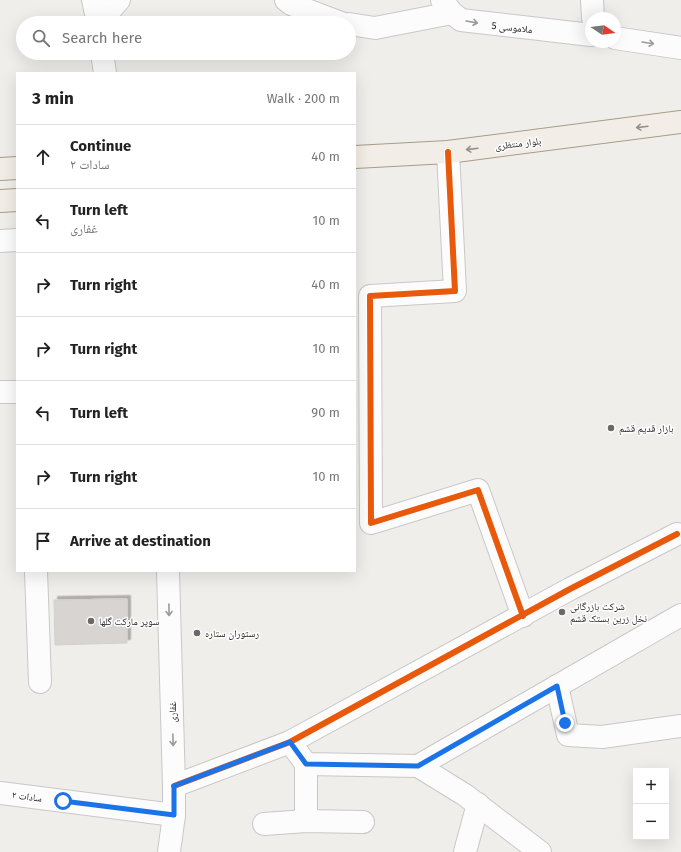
<!DOCTYPE html>
<meta charset="utf-8">
<style>
body{margin:0;font-family:"Fira Sans","Noto Naskh Arabic",sans-serif;background:#f6f6f6;color:#222}
.controls{position:absolute;right:12px;bottom:12px;display:grid;overflow:hidden;border-radius:0px;box-shadow:0 4px 16px #0002}
.controls button{width:36px;height:36px;display:grid;place-items:center;padding:0;border:0;border-bottom:1px solid #e0e0e0;background:#fff;color:#222;font:20px sans-serif}
.compass{position:absolute;left:585px;top:12px;width:36px;height:36px;border-radius:50%;background:#fff;box-shadow:0 4px 16px #0002;rotate:103deg}
.stop{position:absolute;width:12px;height:12px;margin:-9px;border:3px solid #1a73e8;border-radius:50%;background:#fff}
.stop.end{background:#1a73e8;border-color:#fff;box-shadow:0 1px 4px #0008}
.list{margin:0;padding:0;list-style:none}
h2{display:flex;justify-content:space-between;align-items:center;height:52px;margin:0;padding:0 16px;font-size:17px}
h2 small{font-size:13px;font-weight:400;color:#767676}
.list li{display:grid;grid-template-columns:26px 1fr auto;gap:12px;align-items:center;box-sizing:border-box;height:64px;padding:0 16px;border-top:1px solid #e0e0e0}
.list b{display:block;font-size:15px;white-space:nowrap}
.list p{margin:0;font-size:13px;white-space:nowrap;color:#767676}
.list em{font-size:13px;font-style:normal;color:#767676}
.icon{flex:none;width:22px;height:22px;fill:none;stroke:currentColor;stroke-width:2;stroke-linecap:round;stroke-linejoin:round}
.map{position:relative;flex:none;width:681px;height:852px;overflow:hidden}
.search{position:absolute;background:#fff;box-shadow:0 4px 16px #0002;left:16px;top:16px;width:340px;height:44px;display:flex;align-items:center;gap:10px;box-sizing:border-box;padding:0 14px;border-radius:22px;color:#767676;font-size:15px}
.panel{position:absolute;background:#fff;box-shadow:0 4px 16px #0002;left:16px;top:72px;width:340px;height:500px;border-radius:0px}
.map>svg:first-child{display:block}
</style>
<div class="map">
<svg width="681" height="852" viewBox="0 0 681 852">
<defs>
<filter id="shadow"><feDropShadow dx="3.5" dy="-3.5" stdDeviation="0" flood-color="#0004"/></filter>
</defs>
<rect width="100%" height="100%" fill="#f0eeeb"/>
<!-- building -->
<path fill="#d7d4d2" stroke="#d3d0cc" filter="url(#shadow)" d="M127,599v44l-72,2 -1,-45z"/>
<g fill="none" stroke-linecap="round" stroke-linejoin="round">
<!-- minor casing -->
<g stroke="#c9c8c7" stroke-width="24">
<g id="minor">
<path d="M93,0l5,23"/>
<path d="M286,0l5,4 50,19"/>
<path d="M442,0l10,13 9,7 130,15"/>
<path d="M592,0l1,18"/>
<path d="M99,23l20,-23"/>
<path d="M349,24l26,4 77,-15"/>
<path d="M615,38l66,10"/>
<path d="M102,53l3,20"/>
<path d="M448,152l7,139 -85,5 1,227 107,-33 45,126"/>
<path d="M0,241l17,-1"/>
<path d="M0,392h17"/>
<path d="M36,571l4,111"/>
<path d="M168,571l6,215v29l-5,37"/>
<path d="M557,686l11,49 34,2 79,-11"/>
<path d="M290,742l16,22 112,2 263,-151"/>
<path d="M306,764v57"/>
<path d="M418,766l47,29 75,57"/>
<path d="M174,786l116,-44 280,-153 107,-55"/>
<path d="M0,793l174,22"/>
<path d="M264,824l42,-3 57,1"/>
<path d="M465,852l13,-48"/>
</g>
</g>
<!-- major casing -->
<g stroke="#a79c86" stroke-width="24">
<g id="major">
<path d="M355,157l93,-5 233,-30"/>
<path d="M0,169l17,-1"/>
<path d="M0,201l17,-1"/>
</g>
</g>
<!-- minor -->
<use href="#minor" stroke="#fdfcfc" stroke-width="22"/>
<!-- major -->
<use href="#major" stroke="#f3ede7" stroke-width="22"/>
<!-- cycleway casing -->
<g stroke="#fff" stroke-width="8">
<g id="cycleway">
<path d="M448,152l7,139 -85,5 1,227 107,-33 45,126"/>
<path d="M174,786l116,-44 280,-153 107,-55"/>
</g>
</g>
<!-- cycleway -->
<use href="#cycleway" stroke="#e8590c" stroke-width="6"/>
</g>
<!-- one-way arrows -->
<defs><path id="oneway-shaft" d="M-6 0H5M1.5-3L5.5 0L1.5 3" fill="none" stroke-width="1.6" stroke-linecap="round" stroke-linejoin="round"/></defs>
<g stroke="#9a9a9a">
<use href="#oneway-shaft" transform="translate(472 22) rotate(10)"/>
<use href="#oneway-shaft" transform="translate(648 43) rotate(9)"/>
<use href="#oneway-shaft" transform="translate(169 610) rotate(89)"/>
<use href="#oneway-shaft" transform="translate(173 740) rotate(89)"/>
</g>
<g stroke="#95928e">
<use href="#oneway-shaft" transform="translate(642 127) rotate(173)"/>
<use href="#oneway-shaft" transform="translate(472 149) rotate(173)"/>
</g>
<g fill="none" stroke-linecap="round" stroke-linejoin="round">
<!-- route -->
<path stroke="#1a73e8" stroke-width="5" d="M63,801l111,14v-29l116,-44 16,22 112,2 139,-80 8,37"/>
</g>
<!-- markers -->
<g fill="#6a6968" stroke="#fff" stroke-width="1.5">
<circle cx="611" cy="428" r="4"/>
<circle cx="562" cy="612" r="4"/>
<circle cx="91" cy="621" r="4"/>
<circle cx="197" cy="633" r="4"/>
</g>
<g text-anchor="middle" stroke-width="3" stroke-linejoin="round" paint-order="stroke">
<!-- street labels -->
<g font-size="10" fill="#222" stroke="#fff">
<text transform="translate(512 27) rotate(6)" y="4">ملاموسی 5</text>
<text transform="translate(518 143) rotate(-7)" y="4">بلوار منتظری</text>
<text transform="translate(172 712) rotate(-91)" y="4">غفاری</text>
<text transform="translate(27 796) rotate(7)" y="4">سادات ۲</text>
</g>
<!-- poi labels -->
<g font-size="10" fill="#222" stroke="#fff" text-anchor="start">
<text x="619" y="432">بازار قدیم قشم</text>
<text x="570" y="610">شرکت بازرگانی<tspan x="570" dy="12">نخل زرین بستک قشم</tspan></text>
<text x="99" y="625">سوپر مارکت گلها</text>
<text x="205" y="637">رستوران ستاره</text>
</g>
</g>
</svg>
<div class="controls">
<button>+</button>
<button>−</button>
</div>
<svg class="compass" viewBox="-18 -18 36 36"><path d="M0-13l5 13h-10z" fill="#e53935"/><path d="M0 13l5-13h-10z" fill="#767676"/></svg>
<div class="stop" style="left:63px;top:801px"></div>
<div class="stop end" style="left:565px;top:723px"></div>
<div class="search"><svg class="icon" aria-label="search" viewBox="0 0 24 24"><circle cx="10" cy="10" r="6"/><path d="M15 15l6 6"/></svg>Search here</div>
<section class="panel">
<h2>3 min<small>Walk · 200 m</small></h2>
<ul class="list">
<li><svg class="icon" aria-label="ahead" viewBox="0 0 24 24"><path d="M12 20V5M6 11l6-6 6 6"/></svg><div><b>Continue</b><p>سادات ۲</p></div><em>40 m</em></li>
<li><svg class="icon" aria-label="left" viewBox="0 0 24 24"><path d="M17 20v-9H6M10 6l-5 5 5 5"/></svg><div><b>Turn left</b><p>غفاری</p></div><em>10 m</em></li>
<li><svg class="icon" aria-label="right" viewBox="0 0 24 24"><path d="M7 20v-9h11M14 6l5 5-5 5"/></svg><div><b>Turn right</b></div><em>40 m</em></li>
<li><svg class="icon" aria-label="right" viewBox="0 0 24 24"><path d="M7 20v-9h11M14 6l5 5-5 5"/></svg><div><b>Turn right</b></div><em>10 m</em></li>
<li><svg class="icon" aria-label="left" viewBox="0 0 24 24"><path d="M17 20v-9H6M10 6l-5 5 5 5"/></svg><div><b>Turn left</b></div><em>90 m</em></li>
<li><svg class="icon" aria-label="right" viewBox="0 0 24 24"><path d="M7 20v-9h11M14 6l5 5-5 5"/></svg><div><b>Turn right</b></div><em>10 m</em></li>
<li><svg class="icon" aria-label="arrive" viewBox="0 0 24 24"><path d="M6 21V4h12l-3 4 3 4H6"/></svg><div><b>Arrive at destination</b></div></li>
</ul>
</section>
</div>
